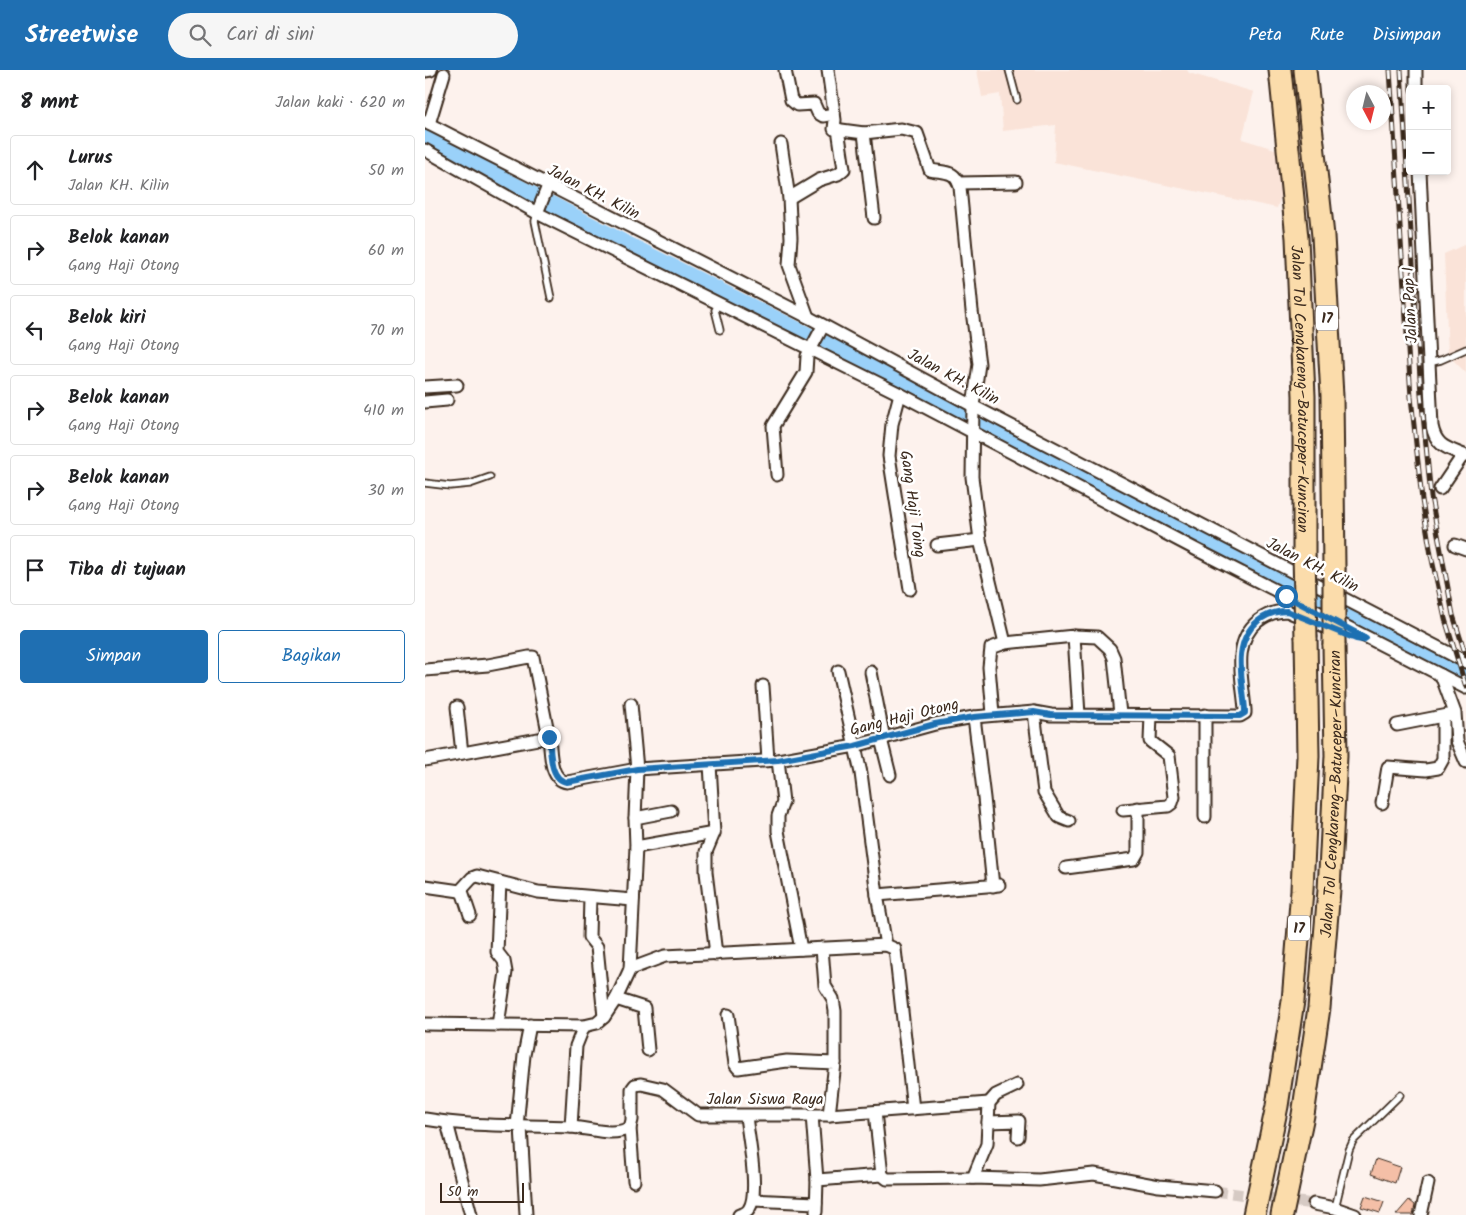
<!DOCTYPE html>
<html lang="id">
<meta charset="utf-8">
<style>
body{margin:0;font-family:Kalam,sans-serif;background:#f6f6f6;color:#202124}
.controls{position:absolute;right:15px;top:15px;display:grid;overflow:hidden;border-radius:5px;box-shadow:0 2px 8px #0003}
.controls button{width:45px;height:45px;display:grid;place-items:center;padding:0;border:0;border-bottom:1px solid #e0e0e0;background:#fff;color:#202124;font:25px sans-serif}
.compass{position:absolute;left:921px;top:15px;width:45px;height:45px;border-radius:50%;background:#fff;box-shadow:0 2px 8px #0003;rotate:173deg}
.scale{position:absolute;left:15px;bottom:12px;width:84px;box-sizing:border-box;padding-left:5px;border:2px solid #3b2a1e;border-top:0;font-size:14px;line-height:18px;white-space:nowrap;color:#3b2a1e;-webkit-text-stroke:4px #fff;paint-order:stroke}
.stop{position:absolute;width:15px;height:15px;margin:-11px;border:4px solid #1f6fb2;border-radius:50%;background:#fff}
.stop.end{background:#1f6fb2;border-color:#fff;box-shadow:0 1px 5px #0008}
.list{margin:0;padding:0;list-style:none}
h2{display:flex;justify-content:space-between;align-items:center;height:65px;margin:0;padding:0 20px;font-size:21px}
h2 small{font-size:16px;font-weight:400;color:#757577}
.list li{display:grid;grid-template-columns:32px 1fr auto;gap:15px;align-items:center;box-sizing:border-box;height:70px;margin:0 10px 10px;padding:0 10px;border:1px solid #e0e0e0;border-radius:5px}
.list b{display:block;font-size:19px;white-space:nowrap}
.list p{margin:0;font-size:16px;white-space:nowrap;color:#757577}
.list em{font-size:16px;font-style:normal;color:#757577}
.actions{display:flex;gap:10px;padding:15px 20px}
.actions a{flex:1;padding:11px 0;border:1px solid #1f6fb2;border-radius:5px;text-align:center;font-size:18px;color:#1f6fb2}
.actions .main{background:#1f6fb2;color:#fff}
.icon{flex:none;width:28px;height:28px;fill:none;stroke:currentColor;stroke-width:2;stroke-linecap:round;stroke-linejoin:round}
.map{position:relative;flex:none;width:1041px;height:1145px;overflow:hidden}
header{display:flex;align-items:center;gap:30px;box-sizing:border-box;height:70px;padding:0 25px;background:#1f6fb2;color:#fff}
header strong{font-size:24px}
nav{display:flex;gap:28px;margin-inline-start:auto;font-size:18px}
.search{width:350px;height:45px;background:#f6f6f6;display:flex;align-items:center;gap:12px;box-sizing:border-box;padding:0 18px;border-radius:28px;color:#757577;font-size:19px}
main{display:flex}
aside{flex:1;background:#fff}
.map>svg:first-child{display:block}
</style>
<header>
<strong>Streetwise</strong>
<div class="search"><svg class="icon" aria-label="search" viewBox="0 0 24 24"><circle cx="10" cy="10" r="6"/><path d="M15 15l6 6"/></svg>Cari di sini</div>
<nav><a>Peta</a><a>Rute</a><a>Disimpan</a></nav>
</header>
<main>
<aside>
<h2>8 mnt<small>Jalan kaki · 620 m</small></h2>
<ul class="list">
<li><svg class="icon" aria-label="ahead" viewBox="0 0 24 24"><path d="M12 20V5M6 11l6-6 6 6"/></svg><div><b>Lurus</b><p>Jalan KH. Kilin</p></div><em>50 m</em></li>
<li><svg class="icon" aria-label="right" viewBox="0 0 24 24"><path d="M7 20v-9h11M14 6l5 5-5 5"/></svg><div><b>Belok kanan</b><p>Gang Haji Otong</p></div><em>60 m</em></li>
<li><svg class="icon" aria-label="left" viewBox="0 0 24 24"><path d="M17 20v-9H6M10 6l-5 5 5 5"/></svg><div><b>Belok kiri</b><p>Gang Haji Otong</p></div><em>70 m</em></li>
<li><svg class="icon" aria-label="right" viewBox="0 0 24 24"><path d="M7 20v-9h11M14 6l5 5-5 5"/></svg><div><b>Belok kanan</b><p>Gang Haji Otong</p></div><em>410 m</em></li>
<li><svg class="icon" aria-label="right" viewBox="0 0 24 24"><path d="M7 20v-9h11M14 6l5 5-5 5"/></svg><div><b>Belok kanan</b><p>Gang Haji Otong</p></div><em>30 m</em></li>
<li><svg class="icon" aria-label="arrive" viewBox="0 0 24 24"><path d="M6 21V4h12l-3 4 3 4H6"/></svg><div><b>Tiba di tujuan</b></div></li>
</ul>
<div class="actions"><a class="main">Simpan</a><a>Bagikan</a></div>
</aside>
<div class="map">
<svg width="1041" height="1145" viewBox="0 0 1041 1145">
<rect width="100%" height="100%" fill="#fdf2ed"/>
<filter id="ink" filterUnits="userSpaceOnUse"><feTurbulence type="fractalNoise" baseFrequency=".02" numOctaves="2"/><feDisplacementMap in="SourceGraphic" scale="10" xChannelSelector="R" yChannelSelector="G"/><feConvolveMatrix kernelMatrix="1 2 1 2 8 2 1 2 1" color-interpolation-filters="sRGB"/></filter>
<g filter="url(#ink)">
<!-- built -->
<g fill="#fae3d8">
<path d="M552,0h210l2,3 65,19 -12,47 52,16 -17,53 -223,-46 2,-37 -53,6 -3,-37 -18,3z"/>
<path d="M1041,174v129l-18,-18 -4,-101z"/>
</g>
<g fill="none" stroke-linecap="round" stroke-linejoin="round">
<!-- river -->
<path stroke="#9ad1f9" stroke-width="20" d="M0,70l198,104 375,189 468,244"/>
</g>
<!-- building -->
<g fill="#f4bfa7" stroke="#3b2a1e">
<path d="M951,1089l24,8 -5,16 -24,-9z"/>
<path d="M940,1126l19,6 -4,11 -19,-6z"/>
<path d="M984,1130l6,5 -2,10h-17z"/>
</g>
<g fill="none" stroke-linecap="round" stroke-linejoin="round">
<!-- minor-tunnel -->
<path stroke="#d6cac4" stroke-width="11" stroke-dasharray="11 5.5" stroke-linecap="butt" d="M790,1121l99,13"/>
<!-- service casing -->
<g stroke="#3b2a1e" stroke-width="9">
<g id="service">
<path d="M584,0l8,30"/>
<path d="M112,143l-2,8 16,77"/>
<path d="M294,233l-4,7 5,20"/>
<path d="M1003,293l13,-3 25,-11"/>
<path d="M0,413l25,3 20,-2 20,-7"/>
<path d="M910,1138l14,-58 4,-9 47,-46"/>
</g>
</g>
<!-- minor casing -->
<g stroke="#3b2a1e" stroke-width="15">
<g id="minor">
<path d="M360,0l6,30 6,5 17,-1 4,9 5,3 11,-2"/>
<path d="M403,0l7,50 -1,9 30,4 37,-4 16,4 13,37c16,3 25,0 30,17l12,124 7,53 -6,42 -1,71 8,63 25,103"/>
<path d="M991,0v19"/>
<path d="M0,1l6,-1"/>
<path d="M0,52l383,195 165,89 493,256"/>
<path d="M4,54l15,-50"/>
<path d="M439,63l10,85"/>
<path d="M356,74l8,54 2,40 -2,27 19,52"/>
<path d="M0,80l112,63 363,181 297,156 269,138"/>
<path d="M995,101l12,255c4,21 16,22 34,30"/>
<path d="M534,113l57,-1"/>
<path d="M364,128l30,-18 19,-6 6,-5 -6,-40"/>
<path d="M112,143l11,-27"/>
<path d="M0,317l32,-2"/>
<path d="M475,324l-8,30 -3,32 21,133"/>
<path d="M0,332l22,-2"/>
<path d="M352,405l-4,-49 33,-54 1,-16 16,-30"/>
<path d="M1015,419l23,-34"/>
<path d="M512,475l43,-5"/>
<path d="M1030,475l11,4"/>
<path d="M649,566l5,79"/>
<path d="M0,600l63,-5 41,-8h4l16,80"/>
<path d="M413,601l23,102 16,122 9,50"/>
<path d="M446,602l13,67"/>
<path d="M1016,605l14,38 2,28 9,21"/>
<path d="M338,616l5,74"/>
<path d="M206,634l6,65 -2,49"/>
<path d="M32,637l5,46"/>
<path d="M609,642l10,80 15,25 10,4"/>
<path d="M568,644l-4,-47 2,-19 14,-5 69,-7 23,1 13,12 4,9 6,56"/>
<path d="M549,647l10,81 9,88"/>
<path d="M972,655l51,-10"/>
<path d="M456,669l9,36"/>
<path d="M0,690l124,-23c2,14 0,43 18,45l70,-13 141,-9 77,-14 80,-22 39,-7 60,-5 17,3 189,1 5,-3v-3c-2,-30 -14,-67 13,-89 9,-7 18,-10 29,-10l49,21"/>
<path d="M353,690l5,42 -5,14v15l23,118"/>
<path d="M285,694l4,69 -8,19v20l10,82"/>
<path d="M957,733l6,-36 38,3 12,-2 5,-9v-42"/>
<path d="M698,740l45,-4 4,-3 2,-6 -5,-41 -19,-15 1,-26"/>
<path d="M780,747v-102"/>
<path d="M211,777l78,-14"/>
<path d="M641,798l68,-9 4,-7v-44"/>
<path d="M0,816l35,5 3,3 7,21"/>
<path d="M35,821l12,-13 5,-2 61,16 95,8"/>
<path d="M452,825l122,-10"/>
<path d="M165,827l-1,40 8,10 7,70"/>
<path d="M397,878l3,38 8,13 2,12v52"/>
<path d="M205,899l35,-13 221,-11 9,4 18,160"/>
<path d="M191,929l28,9 4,42"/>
<path d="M303,945l7,49 3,4 49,-7 48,2 -6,52"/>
<path d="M0,954l159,2 13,-3 7,-6 12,-18 14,-30 6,-122 -1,-29 36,-7"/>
<path d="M73,955l8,-53 -2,-11 -7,-9 3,-70"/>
<path d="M450,1042l7,63"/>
<path d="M387,1045l5,65"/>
<path d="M0,1049c48,8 97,6 145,8 20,1 41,10 60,1l2,-8v-31l3,-4 6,-1 22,5 35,26h131l160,-12"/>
<path d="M563,1052l31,-1 -1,16"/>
<path d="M22,1053l24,92"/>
<path d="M92,1056l7,-71 6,-30"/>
<path d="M96,1056l5,89"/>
<path d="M146,1057l5,-81 8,-20"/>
<path d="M205,1058l4,53"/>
<path d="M548,1108l14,-34 2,-41 7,-8 21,-10"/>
<path d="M328,1130l63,3"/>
<path d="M889,1134l21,4 20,7"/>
<path d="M391,1142l1,-32 65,-5 5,4 86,-1 66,2 55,-6 65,12 56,5"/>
<path d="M314,1145c4,-1 8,-2 10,-6 11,-16 -1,-73 -3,-93"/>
<path d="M996,1145l7,-32"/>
</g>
</g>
<!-- motorway casing -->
<g stroke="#3b2a1e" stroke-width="25">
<g id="motorway">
<path id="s1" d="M855,0l17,168 7,158v159"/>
<path d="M880,0l18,166 9,160 2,172"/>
<path d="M829,1145l23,-109 16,-105 9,-111 6,-134 -2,-118"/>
<path id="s2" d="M857,1145l21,-100 16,-107 10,-118 7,-134 -2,-111"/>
</g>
</g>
<!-- service -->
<use href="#service" stroke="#fff" stroke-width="5.5"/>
<!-- minor -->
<use href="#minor" stroke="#fff" stroke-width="11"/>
<!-- motorway -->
<use href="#motorway" stroke="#fbdcab" stroke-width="21"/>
<!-- rail casing -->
<g stroke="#3b2a1e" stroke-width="5">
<g id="rail">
<path d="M965,0l21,327 11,103 9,55 14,64 21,68"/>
<path d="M976,0l20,324 10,103 22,118 13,41"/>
</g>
</g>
<!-- rail -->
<use href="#rail" stroke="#fff" stroke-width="3" stroke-dasharray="9" stroke-linecap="butt"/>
<!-- motorway-bridge casing -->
<g stroke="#3b2a1e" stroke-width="25" stroke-linecap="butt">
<g id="motorway-bridge">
<path d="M879,485l2,83"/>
<path d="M909,498v77"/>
</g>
</g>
<!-- motorway-bridge -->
<use href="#motorway-bridge" stroke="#fbdcab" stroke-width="21"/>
</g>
</g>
<g fill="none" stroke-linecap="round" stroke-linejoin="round" filter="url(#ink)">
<!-- route -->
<path stroke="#1f6fb2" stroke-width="6" d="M124,667c2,14 0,43 18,45l70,-13 141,-9 77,-14 80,-22 39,-7 60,-5 17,3 189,1 5,-3v-3c-2,-30 -14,-67 13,-89 9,-7 18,-10 29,-10l69,28 7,1 3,-2 -80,-42"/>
</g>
<g text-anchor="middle" stroke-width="5" stroke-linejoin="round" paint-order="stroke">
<!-- shield labels -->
<g fill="#fff" stroke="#766a62" stroke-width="1">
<rect x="891" y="235.5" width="22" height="25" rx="4"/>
<rect x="863" y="845.5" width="22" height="25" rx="4"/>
</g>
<g font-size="15" font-weight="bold" fill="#3b2a1e">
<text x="902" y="253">17</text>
<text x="874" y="863">17</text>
</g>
<!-- street labels -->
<g font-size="16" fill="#3b2a1e" stroke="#fff">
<text transform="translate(169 121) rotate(27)" y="6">Jalan KH. Kilin</text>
<text transform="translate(984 235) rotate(-93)" y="6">Jalan Pap I</text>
<text transform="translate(529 306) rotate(28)" y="6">Jalan KH. Kilin</text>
<text dy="6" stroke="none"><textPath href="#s1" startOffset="320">Jalan Tol Cengkareng–Batuceper–Kunciran</textPath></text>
<text transform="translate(489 434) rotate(82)" y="6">Gang Haji Toing</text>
<text transform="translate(888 494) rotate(27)" y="6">Jalan KH. Kilin</text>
<text transform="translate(479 646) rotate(-14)" y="6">Gang Haji Otong</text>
<text dy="6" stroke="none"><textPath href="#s2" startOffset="425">Jalan Tol Cengkareng–Batuceper–Kunciran</textPath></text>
<text x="340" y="1034">Jalan Siswa Raya</text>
</g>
</g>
</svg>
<div class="controls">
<button>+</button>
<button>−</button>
</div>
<svg class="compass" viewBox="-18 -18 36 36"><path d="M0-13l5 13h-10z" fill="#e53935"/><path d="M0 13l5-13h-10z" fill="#757577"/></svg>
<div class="scale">50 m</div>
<div class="stop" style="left:861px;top:526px"></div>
<div class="stop end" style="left:124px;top:667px"></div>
</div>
</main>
